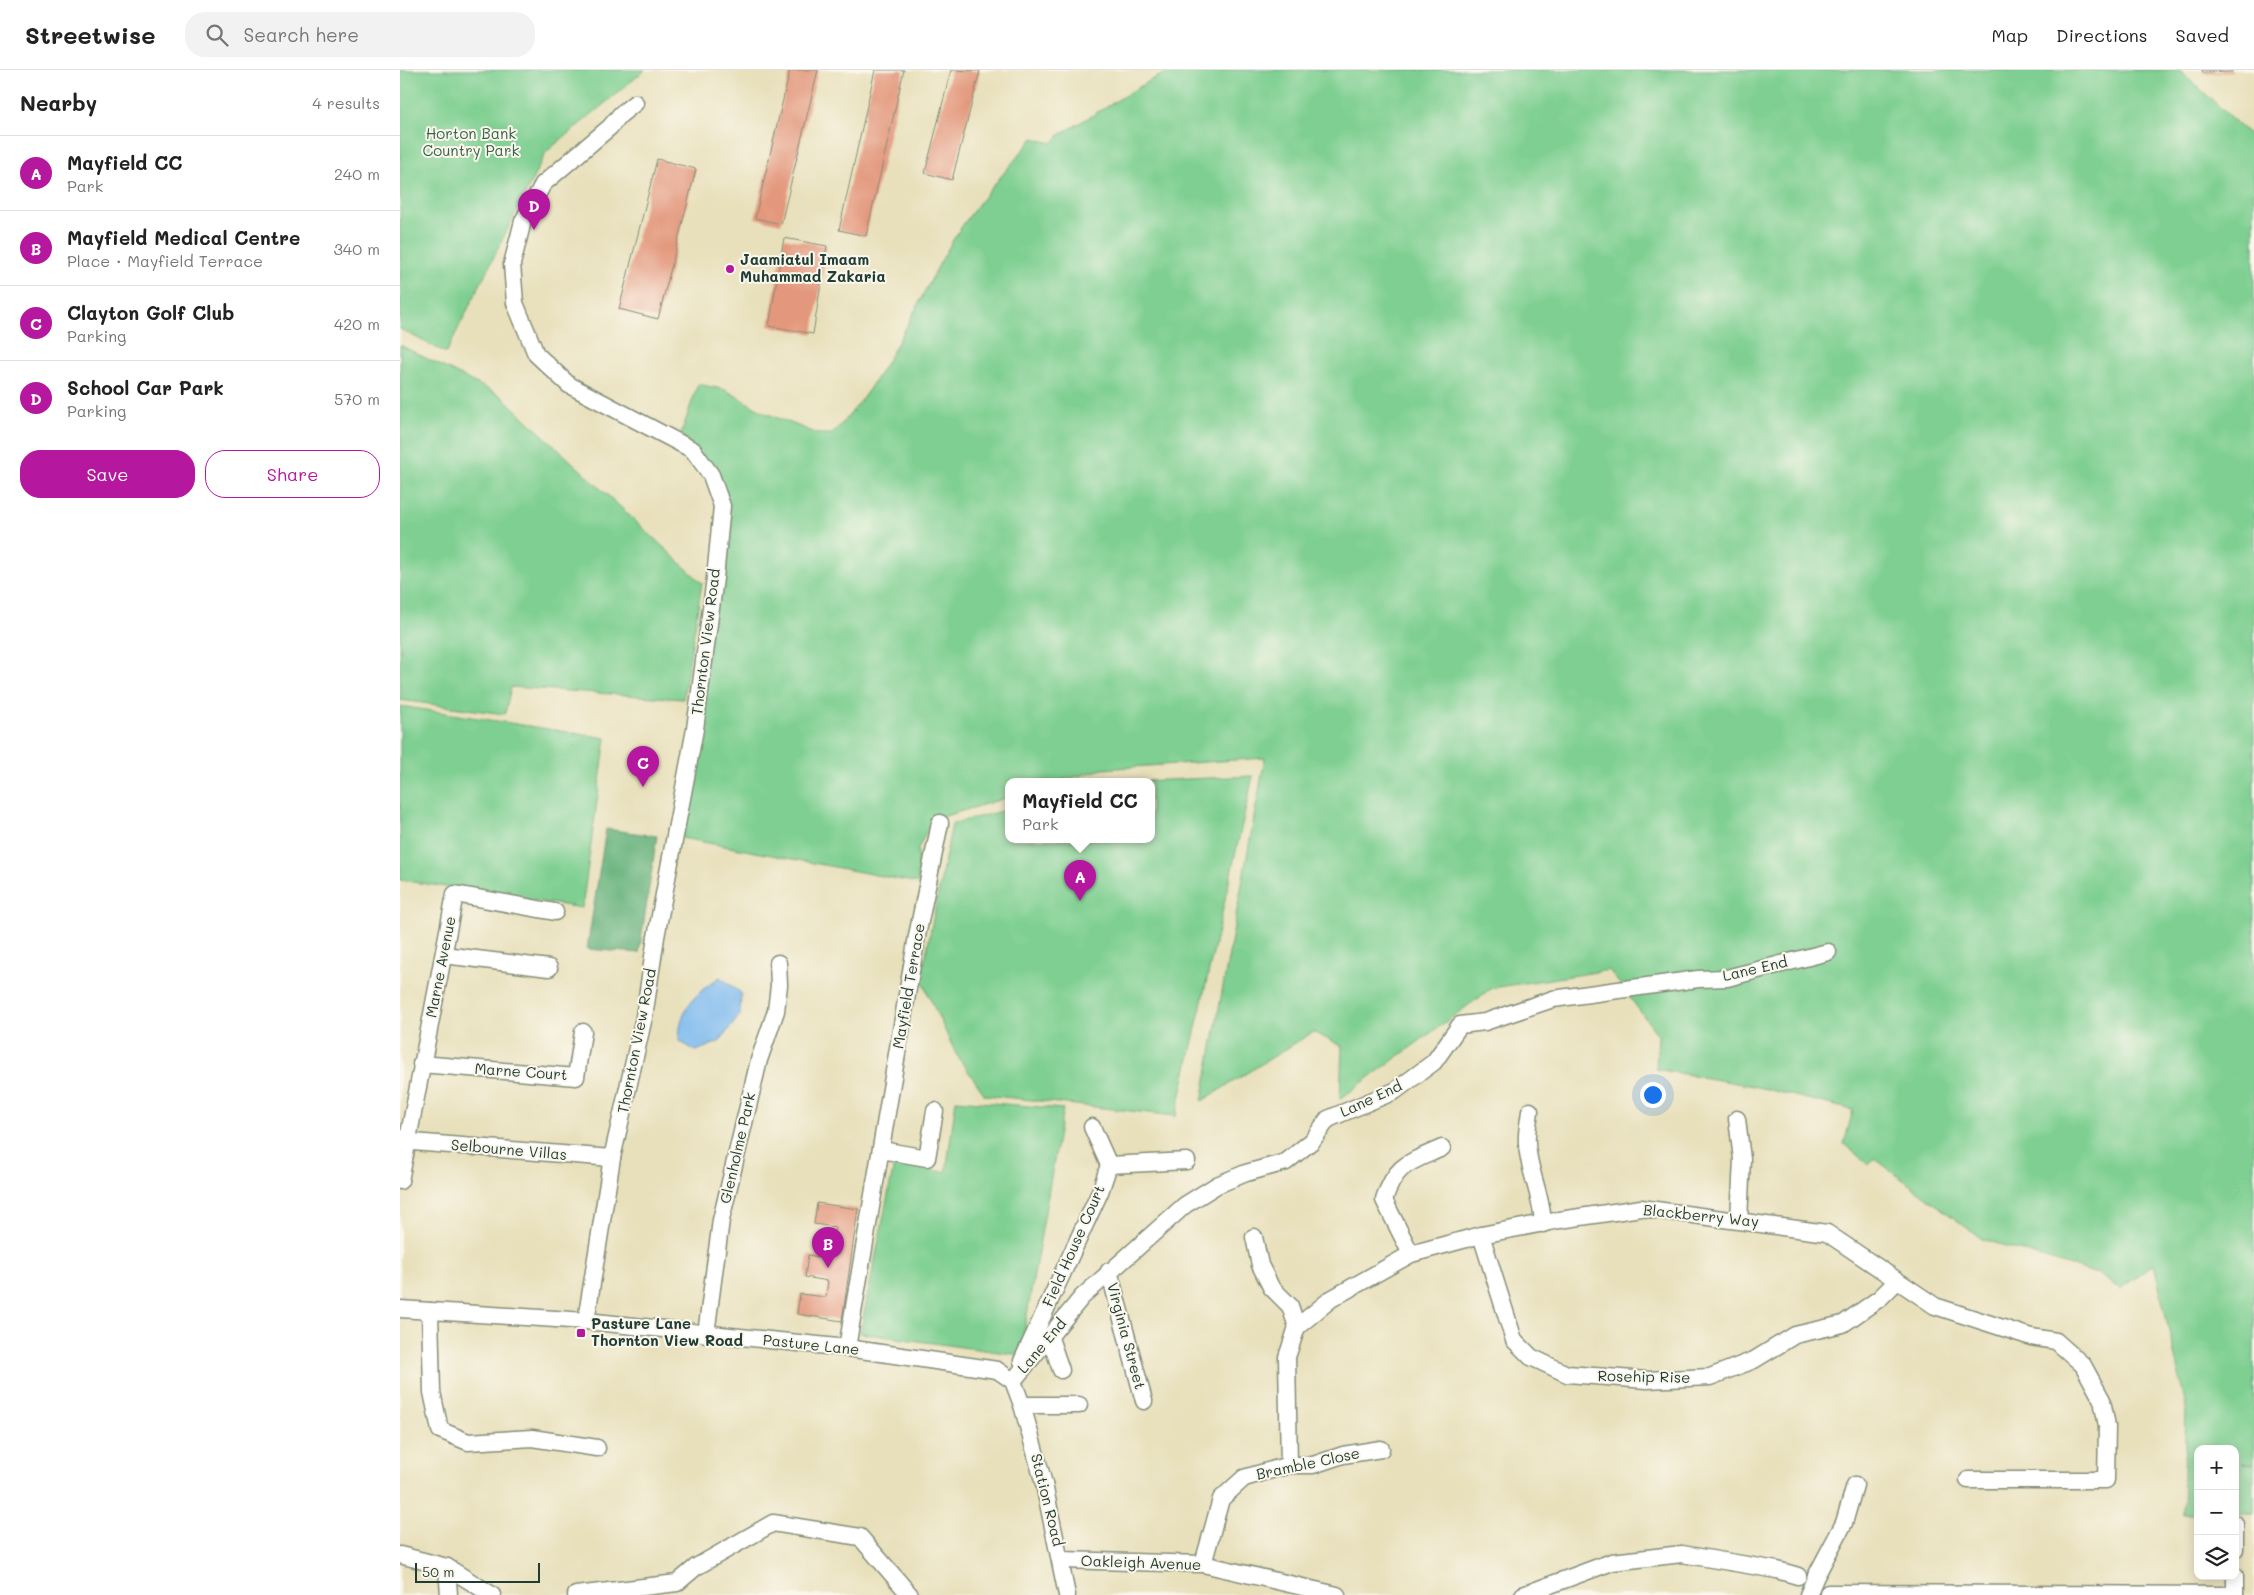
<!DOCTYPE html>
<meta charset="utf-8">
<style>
body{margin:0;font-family:Mali,sans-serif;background:#f2f2f2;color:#222}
.controls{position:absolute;right:15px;bottom:15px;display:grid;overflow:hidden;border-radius:10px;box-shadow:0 2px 12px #0003}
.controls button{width:45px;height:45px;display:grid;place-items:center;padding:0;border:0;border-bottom:1px solid #e0e0e0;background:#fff;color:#222;font:25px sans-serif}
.scale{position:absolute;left:15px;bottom:12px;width:125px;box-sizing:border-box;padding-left:5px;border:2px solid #1f3d34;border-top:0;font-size:14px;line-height:18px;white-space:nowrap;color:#1f3d34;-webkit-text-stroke:4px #fbf7ec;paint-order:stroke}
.you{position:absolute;left:1252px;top:1024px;width:18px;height:18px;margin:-12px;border:4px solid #fff;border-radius:50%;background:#1a73e8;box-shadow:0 0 0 8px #1a73e833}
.badge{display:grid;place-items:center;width:32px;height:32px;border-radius:50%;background:#b5179e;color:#fff;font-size:16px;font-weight:700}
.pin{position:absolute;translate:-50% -41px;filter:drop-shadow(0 1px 2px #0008)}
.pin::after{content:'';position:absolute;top:26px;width:18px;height:15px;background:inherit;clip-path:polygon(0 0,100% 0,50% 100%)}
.popup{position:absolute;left:605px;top:708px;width:150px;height:65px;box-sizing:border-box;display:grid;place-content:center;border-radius:10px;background:#fff;filter:drop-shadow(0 1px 4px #0005);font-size:16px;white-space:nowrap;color:#767676}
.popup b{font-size:19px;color:#222}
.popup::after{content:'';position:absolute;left:50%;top:100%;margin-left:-10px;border:10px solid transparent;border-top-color:#fff}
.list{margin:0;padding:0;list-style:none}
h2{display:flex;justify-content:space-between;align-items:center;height:65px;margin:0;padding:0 20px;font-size:21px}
h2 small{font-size:16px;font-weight:400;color:#767676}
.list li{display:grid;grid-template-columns:32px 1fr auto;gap:15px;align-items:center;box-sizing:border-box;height:75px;padding:0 20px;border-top:1px solid #e0e0e0}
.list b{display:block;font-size:19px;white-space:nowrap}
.list p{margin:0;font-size:16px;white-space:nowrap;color:#767676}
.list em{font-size:16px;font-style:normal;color:#767676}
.actions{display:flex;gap:10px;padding:15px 20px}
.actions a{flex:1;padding:11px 0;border:1px solid #b5179e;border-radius:20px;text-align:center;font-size:18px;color:#b5179e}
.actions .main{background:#b5179e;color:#fff}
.icon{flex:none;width:28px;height:28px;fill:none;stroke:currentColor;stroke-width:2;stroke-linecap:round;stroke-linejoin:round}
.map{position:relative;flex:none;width:1854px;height:1525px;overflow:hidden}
header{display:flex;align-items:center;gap:30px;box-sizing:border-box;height:70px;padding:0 25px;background:#fff;border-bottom:1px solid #e0e0e0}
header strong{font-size:24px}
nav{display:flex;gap:28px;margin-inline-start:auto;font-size:18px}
.search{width:350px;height:45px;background:#f2f2f2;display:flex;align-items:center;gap:12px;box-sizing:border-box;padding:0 18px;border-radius:20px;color:#767676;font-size:19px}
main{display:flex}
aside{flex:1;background:#fff}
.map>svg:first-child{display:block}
</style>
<header>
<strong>Streetwise</strong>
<div class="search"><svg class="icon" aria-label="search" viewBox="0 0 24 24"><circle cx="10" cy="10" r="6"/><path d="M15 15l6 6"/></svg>Search here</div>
<nav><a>Map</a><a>Directions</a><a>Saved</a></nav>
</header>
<main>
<aside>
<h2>Nearby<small>4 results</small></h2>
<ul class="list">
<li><span class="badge">A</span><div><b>Mayfield CC</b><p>Park</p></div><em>240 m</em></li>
<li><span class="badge">B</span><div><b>Mayfield Medical Centre</b><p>Place · Mayfield Terrace</p></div><em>340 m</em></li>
<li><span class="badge">C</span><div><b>Clayton Golf Club</b><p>Parking</p></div><em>420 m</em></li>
<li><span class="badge">D</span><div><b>School Car Park</b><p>Parking</p></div><em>570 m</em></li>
</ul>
<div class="actions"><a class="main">Save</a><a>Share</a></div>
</aside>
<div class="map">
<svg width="1854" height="1525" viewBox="0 0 1854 1525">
<rect width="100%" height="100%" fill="#fbf7ec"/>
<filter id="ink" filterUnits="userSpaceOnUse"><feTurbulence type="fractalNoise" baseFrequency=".02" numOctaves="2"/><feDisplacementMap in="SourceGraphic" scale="10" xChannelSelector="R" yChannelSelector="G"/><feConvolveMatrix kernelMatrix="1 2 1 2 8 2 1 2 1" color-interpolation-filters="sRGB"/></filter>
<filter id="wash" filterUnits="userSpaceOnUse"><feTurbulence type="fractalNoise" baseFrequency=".0096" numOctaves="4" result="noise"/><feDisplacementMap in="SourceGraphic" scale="20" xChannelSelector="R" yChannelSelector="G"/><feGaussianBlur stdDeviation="1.12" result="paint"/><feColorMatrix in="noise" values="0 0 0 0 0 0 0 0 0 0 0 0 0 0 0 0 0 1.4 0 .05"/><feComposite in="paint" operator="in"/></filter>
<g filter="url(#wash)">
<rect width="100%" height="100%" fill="#e8e0bb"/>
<!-- green -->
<g fill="#7ecf91" stroke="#4e8662">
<path d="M0,0h245l-99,82 -100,201 -46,-24z"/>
<path d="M772,0h1008l74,69v1325h-12l12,1v49h-19v-65h-37v65h-15l3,-107 -32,-143 -34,25 -22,-15 -116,-35 -108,-81 -5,7 -25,-21 9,-34 -100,-24 -97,-17 2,-34 -49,-65 -117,18 -152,111 2,-53 -29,-14 -111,69 63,-343 -162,11 -46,13h-48v15l-77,23 -14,29v34l-236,-45 42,-309 -18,-64 -25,-31 17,-50 28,6 37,22 55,22h14c55,-55 82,-128 121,-194 20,-33 55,-71 80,-102l19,5 6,-7 91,-55z"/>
<path d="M0,275l101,51 201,187 -19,116 -172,-12 -6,27 -105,-14z"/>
<path d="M0,636l206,32 -24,170 -182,-28z"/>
<path d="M853,706l-77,340 -191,-21 -29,-41 -35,-75 31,-155 57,-15v31h142v-58h-30z"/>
<path d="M556,1030l107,9 -43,246 -160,-22 34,-168 52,7z"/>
</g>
<!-- forest -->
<path fill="#66b27b" stroke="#427858" d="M206,759l51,7 -18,117 -52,-4z"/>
<!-- water -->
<path fill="#7db9ef" stroke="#4e7b92" d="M320,907l21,16 -1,22 -21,27 -23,9 -17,-10c0,-33 15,-46 41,-64z"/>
<g id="blocks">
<!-- building -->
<g fill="#e3977c">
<path d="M390,0h28l-37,154 -26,-6z"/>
<path d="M475,0h29l-38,166 -27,-6z"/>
<path d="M551,0l29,1 -28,109 -27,-7z"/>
<path d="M1802,0h30v2l-29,1z"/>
<path d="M257,89l39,10 -38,150 -39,-10z"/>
<path d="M384,168l43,8 -14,88 -44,-8z"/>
<path d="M417,1133l41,6 -16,112 -45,-7 3,-20 26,3 2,-16 -23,-4 3,-22 22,4 5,-32 -21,-3z"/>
</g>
</g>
</g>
<g filter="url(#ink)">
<use href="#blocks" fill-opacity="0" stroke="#848e78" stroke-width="1"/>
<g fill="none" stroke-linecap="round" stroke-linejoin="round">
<!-- minor casing -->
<g stroke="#848e78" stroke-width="19">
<g id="minor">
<path d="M44,885l105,13"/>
<path d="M21,994l155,13 7,-45"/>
<path d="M1130,1041c-1,10 -4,21 -3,32 1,27 15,52 16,81"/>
<path d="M1337,1049l5,40 -3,61"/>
<path d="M692,1057l17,38"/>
<path d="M0,1071l212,17"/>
<path d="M481,1080l46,8 8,-47"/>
<path d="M0,1111l55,-287 100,18"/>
<path d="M1081,1165l33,105 17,17 36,17 80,6 63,-3 44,-17 41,-25 48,-11 37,-26 17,-17"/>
<path d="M854,1167l6,28 11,22 19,19 7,21"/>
<path d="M1011,1184l-27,-54c12,-37 25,-37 58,-52"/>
<path d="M709,1201l35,130"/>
<path d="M0,1239l186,12 261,27 150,22 16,11 9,24 22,79 23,111"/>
<path d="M30,1241l2,81 8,38 28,12 64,-4 65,10"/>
<path d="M186,1251l26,-163 32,-141 12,-80 39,-208 20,-151 7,-72 -11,-31 -18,-25 -124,-65 -33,-31 -21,-51 -3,-39 11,-43 20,-37 67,-57 10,-12 15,-12"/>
<path d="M306,1264l15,-114 38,-160 17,-49 3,-26 -1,-22"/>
<path d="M650,1268l11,32"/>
<path d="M447,1278l70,-412 23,-113"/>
<path d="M622,1291l78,-169 9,-27 78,-4"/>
<path d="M613,1311l69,-84 103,-92 32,-20 29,-12 40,-11 26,-21 16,-22 67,-28 39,-29 26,-37 25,-3 68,-23 145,-20 29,-1 101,-26"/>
<path d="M622,1335h57"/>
<path d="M889,1395l-2,-108 10,-30 34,-28 80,-45 70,-19 79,-15 81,-12 186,25 108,73 96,31 25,4 27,24 19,35 5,26 -1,54h-138"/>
<path d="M1835,1479v-25"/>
<path d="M0,1485l47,12 45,28"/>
<path d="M661,1490l142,4 134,31"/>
<path d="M803,1494l18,-65 23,-21 45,-13h24l30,-10 38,-6"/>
<path d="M47,1497l2,28"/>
<path d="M1428,1523l407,2"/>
<path d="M176,1525l101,-12 19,-16 77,-44 87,14 50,58"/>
<path d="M1123,1525l89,-33 70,-8 95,16 21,6"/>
<path d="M1408,1525l8,-19 28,-53 11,-38"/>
<path d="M1835,1525v-19"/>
</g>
</g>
<!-- minor -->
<use href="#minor" stroke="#fff" stroke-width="16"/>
</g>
</g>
<!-- markers -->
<g fill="#b5179e" stroke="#fbf7ec" stroke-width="2">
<circle cx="330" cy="199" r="5"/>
<rect x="176" y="1258" width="10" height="10" rx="2.5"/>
</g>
<g text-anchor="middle" stroke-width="4" stroke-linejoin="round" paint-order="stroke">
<!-- park labels -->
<g font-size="15" fill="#37624b" stroke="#fbf7ec">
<text x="71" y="69">Horton Bank<tspan x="71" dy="17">Country Park</tspan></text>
</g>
<!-- poi labels -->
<g font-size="15" font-weight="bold" fill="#1f3d34" stroke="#fbf7ec" text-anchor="start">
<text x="340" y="195">Jaamiatul Imaam<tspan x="340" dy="17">Muhammad Zakaria</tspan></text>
<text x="191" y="1259">Pasture Lane<tspan x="191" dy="17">Thornton View Road</tspan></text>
</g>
<!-- street labels -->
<g font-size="15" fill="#1f3d34" stroke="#fbf7ec">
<text transform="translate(306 572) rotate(-83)" y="5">Thornton View Road</text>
<text transform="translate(41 897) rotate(-79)" y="5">Marne Avenue</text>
<text transform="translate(1355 899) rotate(-13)" y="5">Lane End</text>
<text transform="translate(509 916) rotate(-80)" y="5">Mayfield Terrace</text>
<text transform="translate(237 971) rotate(-79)" y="5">Thornton View Road</text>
<text transform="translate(121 1002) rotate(4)" y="5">Marne Court</text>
<text transform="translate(971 1029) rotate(-25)" y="5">Lane End</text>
<text transform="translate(338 1078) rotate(-77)" y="5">Glenholme Park</text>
<text transform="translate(109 1080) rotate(5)" y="5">Selbourne Villas</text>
<text transform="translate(1301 1146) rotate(6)" y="5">Blackberry Way</text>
<text transform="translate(674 1176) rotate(-66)" y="5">Field House Court</text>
<text transform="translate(726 1266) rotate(75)" y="5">Virginia Street</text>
<text transform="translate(411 1275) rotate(6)" y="5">Pasture Lane</text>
<text transform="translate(642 1276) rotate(-50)" y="5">Lane End</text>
<text transform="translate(1244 1307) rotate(1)" y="5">Rosehip Rise</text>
<text transform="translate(908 1394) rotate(-12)" y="5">Bramble Close</text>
<text transform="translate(647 1430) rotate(76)" y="5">Station Road</text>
<text transform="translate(741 1493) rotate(2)" y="5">Oakleigh Avenue</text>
</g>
</g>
</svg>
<div class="controls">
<button>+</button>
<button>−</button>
<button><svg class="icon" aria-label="layers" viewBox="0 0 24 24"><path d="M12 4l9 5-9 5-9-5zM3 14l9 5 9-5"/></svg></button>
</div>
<div class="scale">50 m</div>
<div class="you"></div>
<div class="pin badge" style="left:680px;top:831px">A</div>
<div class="popup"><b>Mayfield CC</b>Park</div>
<div class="pin badge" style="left:428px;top:1198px">B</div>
<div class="pin badge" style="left:243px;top:717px">C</div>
<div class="pin badge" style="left:134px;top:160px">D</div>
</div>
</main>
